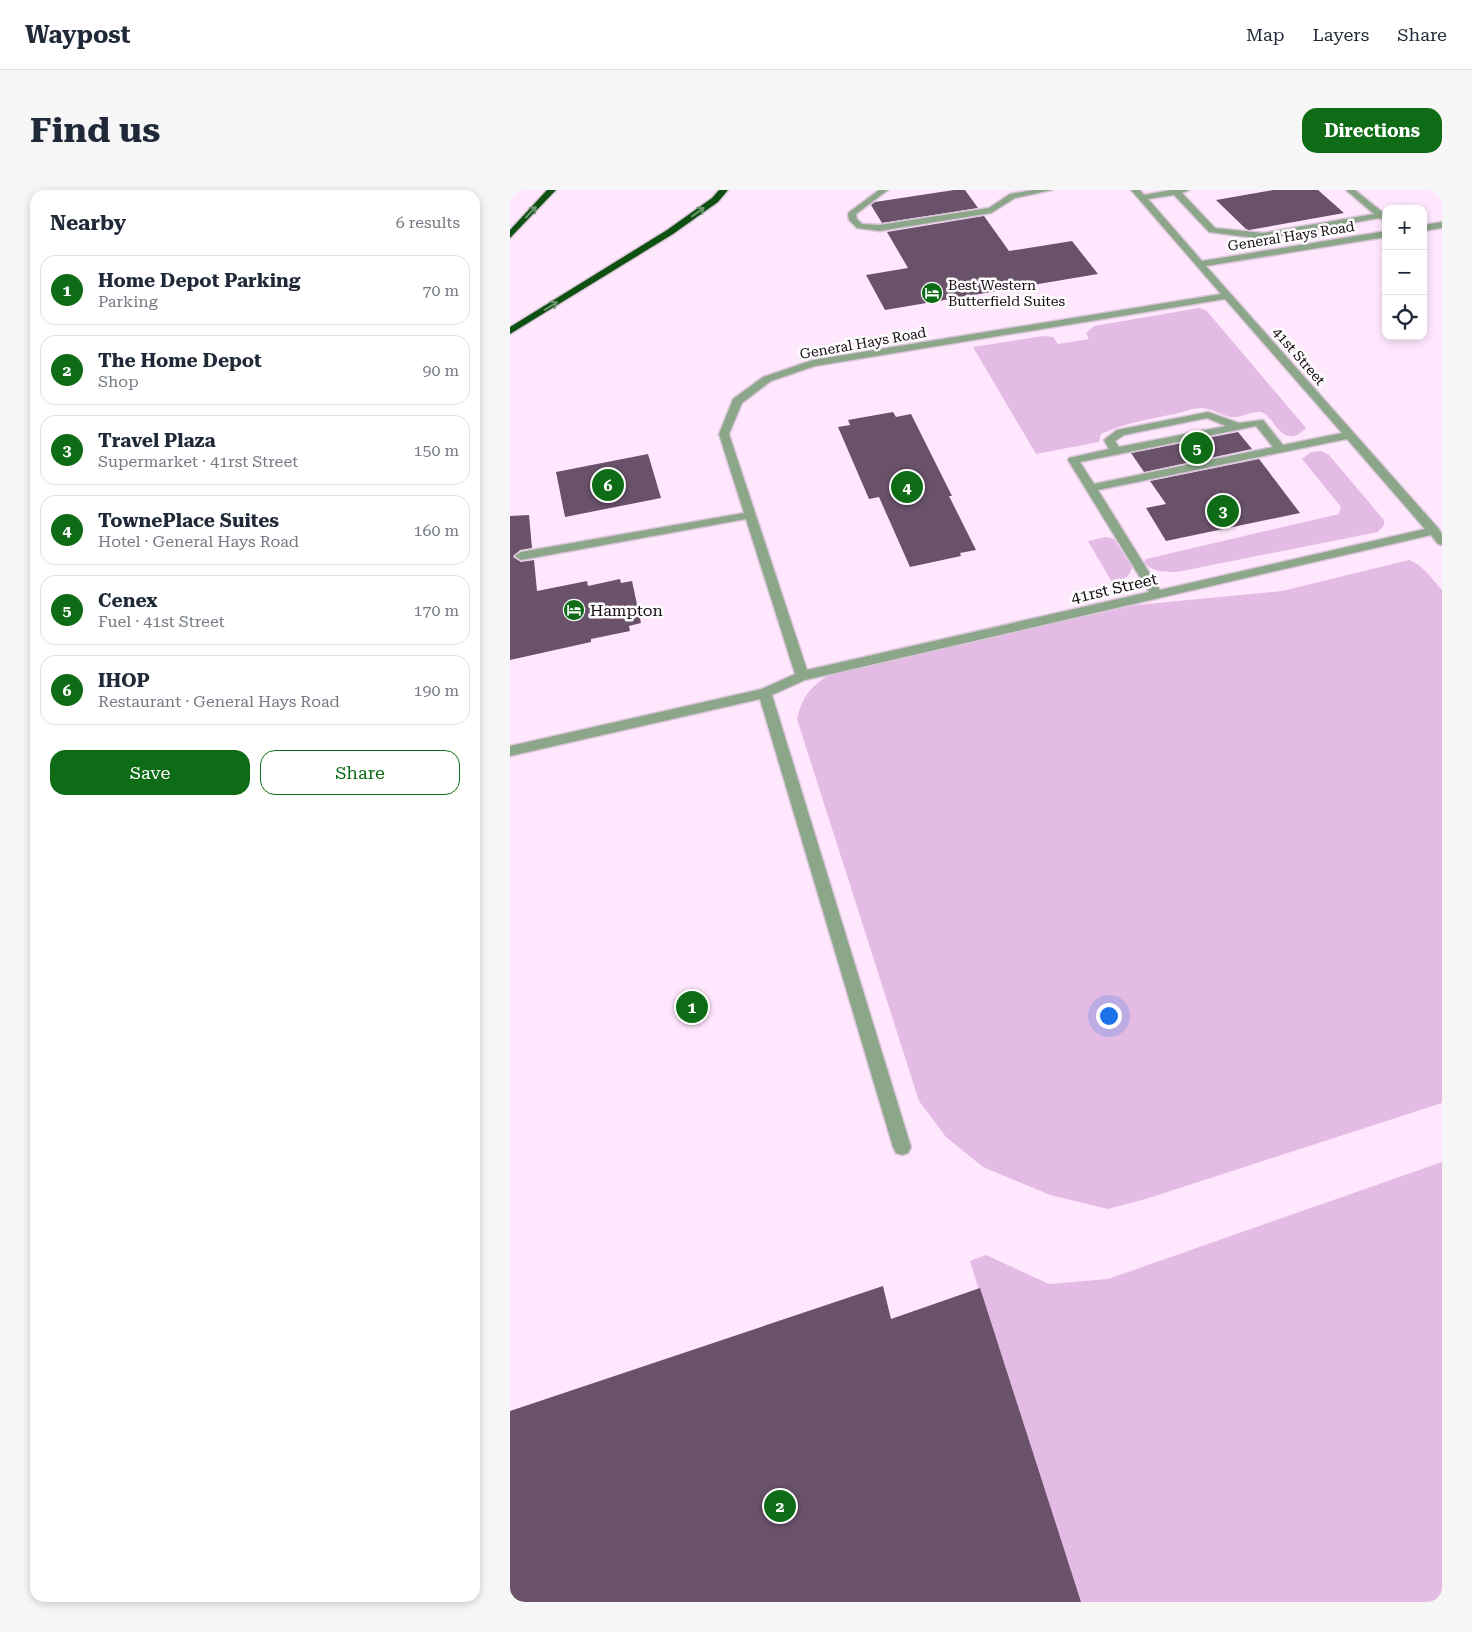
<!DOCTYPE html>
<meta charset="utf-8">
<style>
body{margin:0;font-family:"Roboto Serif",serif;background:#f6f6f7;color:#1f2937}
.controls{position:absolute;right:15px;top:15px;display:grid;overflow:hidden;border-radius:10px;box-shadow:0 2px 8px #0003}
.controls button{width:45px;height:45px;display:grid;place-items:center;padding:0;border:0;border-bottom:1px solid #e0e1e3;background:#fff;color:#1f2937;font:25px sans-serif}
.you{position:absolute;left:598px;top:825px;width:18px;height:18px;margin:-12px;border:4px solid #fff;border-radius:50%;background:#1a73e8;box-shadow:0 0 0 8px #1a73e833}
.badge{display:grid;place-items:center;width:32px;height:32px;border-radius:50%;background:#0f6c16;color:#fff;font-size:16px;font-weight:700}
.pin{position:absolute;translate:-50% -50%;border:2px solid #fff;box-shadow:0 1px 5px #0006}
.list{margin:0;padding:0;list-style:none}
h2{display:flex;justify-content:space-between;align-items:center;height:65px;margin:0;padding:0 20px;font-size:21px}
h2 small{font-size:16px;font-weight:400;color:#747a83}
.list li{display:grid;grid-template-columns:32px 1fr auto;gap:15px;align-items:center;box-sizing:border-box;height:70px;margin:0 10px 10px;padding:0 10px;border:1px solid #e0e1e3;border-radius:15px}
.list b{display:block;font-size:19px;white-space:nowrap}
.list p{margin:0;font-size:16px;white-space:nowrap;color:#747a83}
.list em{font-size:16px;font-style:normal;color:#747a83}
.actions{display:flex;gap:10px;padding:15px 20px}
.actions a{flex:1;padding:11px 0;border:1px solid #0f6c16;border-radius:15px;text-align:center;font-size:18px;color:#0f6c16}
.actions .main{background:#0f6c16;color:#fff}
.icon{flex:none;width:28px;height:28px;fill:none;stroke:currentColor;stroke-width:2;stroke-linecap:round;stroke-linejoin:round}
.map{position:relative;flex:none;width:932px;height:1412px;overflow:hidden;border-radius:15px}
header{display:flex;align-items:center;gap:30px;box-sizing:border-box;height:70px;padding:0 25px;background:#fff;border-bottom:1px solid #e0e1e3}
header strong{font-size:24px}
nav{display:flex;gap:28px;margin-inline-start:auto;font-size:18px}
.intro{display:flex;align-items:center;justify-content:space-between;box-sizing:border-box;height:120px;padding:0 30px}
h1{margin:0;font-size:35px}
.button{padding:12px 22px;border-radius:15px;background:#0f6c16;color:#fff;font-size:18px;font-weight:700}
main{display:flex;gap:30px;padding:0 30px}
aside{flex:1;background:#fff;border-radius:15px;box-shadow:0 2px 8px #0003}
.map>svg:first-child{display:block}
</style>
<header>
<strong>Waypost</strong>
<nav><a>Map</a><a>Layers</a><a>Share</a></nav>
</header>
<div class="intro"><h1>Find us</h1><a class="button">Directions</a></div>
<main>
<aside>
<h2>Nearby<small>6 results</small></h2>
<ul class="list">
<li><span class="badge">1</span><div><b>Home Depot Parking</b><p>Parking</p></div><em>70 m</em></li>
<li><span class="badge">2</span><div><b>The Home Depot</b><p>Shop</p></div><em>90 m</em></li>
<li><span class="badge">3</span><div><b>Travel Plaza</b><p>Supermarket · 41rst Street</p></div><em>150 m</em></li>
<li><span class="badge">4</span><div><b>TownePlace Suites</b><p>Hotel · General Hays Road</p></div><em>160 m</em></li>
<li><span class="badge">5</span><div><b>Cenex</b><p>Fuel · 41st Street</p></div><em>170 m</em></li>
<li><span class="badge">6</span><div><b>IHOP</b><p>Restaurant · General Hays Road</p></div><em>190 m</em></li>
</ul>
<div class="actions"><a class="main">Save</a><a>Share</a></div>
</aside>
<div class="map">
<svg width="932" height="1412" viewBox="0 0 932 1412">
<rect width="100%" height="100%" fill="#ffe8fe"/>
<!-- green -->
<g fill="#e4bbe4">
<path d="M689,118l7,2 100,118c-24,25 -32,-14 -45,-16 -9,-1 -18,5 -27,5 -8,1 -22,-9 -33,-9 -8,0 -18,4 -26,6 -25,5 -51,9 -74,20l-2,8 -63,12 -63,-107 70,-11 10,1 5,7 31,-5 -3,-6 8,-7z"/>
<path d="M811,261l8,4 55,65v5l-6,7 -201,40c-11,0 -26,0 -33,-10l2,-3 193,-45 2,-7 -39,-48 9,-7z"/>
<path d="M596,347l8,2 18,28c-3,12 -9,12 -20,15l-24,-41z"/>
<path d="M899,370c14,5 23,19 33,30v513l-293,95 -41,11 -58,-14 -67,-28 -37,-30 -27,-36 -122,-382c6,-25 15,-34 37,-47l302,-67 146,-14z"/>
<path d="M932,972v440h-367l-105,-341 16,-6 63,29 59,-5z"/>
</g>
<!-- building -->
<g fill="#6a526a">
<path d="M444,0h11l13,18 -96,15 -11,-18 4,-3z"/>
<path d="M763,0h45l26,23 -95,17 -3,-1 -30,-29z"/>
<path d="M474,26l25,35 63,-10 26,33 -213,36 -19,-35 42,-7 -21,-36z"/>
<path d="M383,222l3,5 15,-3 41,82h-3l27,54 -16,3 1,3 -51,11 -31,-70 -10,2 -31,-72 12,-2 -2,-5z"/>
<path d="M728,242l14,17 -108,23 -13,-19z"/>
<path d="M138,264l13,44 -96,19 -9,-45z"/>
<path d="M749,269l41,54 -134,28 -20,-33 20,-4 -16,-23z"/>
<path d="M19,325l3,33 -12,2 -7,7 8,5 13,-2 3,31 50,-10 1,5 32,-7 1,4 11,-2 9,42 -12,3 1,5 -39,8v3l-81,18v-144z"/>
<path d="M373,1096l8,33 89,-31 101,314h-571v-191z"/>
</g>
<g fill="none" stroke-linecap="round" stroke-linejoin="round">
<!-- minor casing -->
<g stroke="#dac5d9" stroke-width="3">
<g id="minor">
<path d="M369,0h9l-32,24 1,5 5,5 17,1 110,-17 21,-14 23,-4h19l-37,8 -24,15 -112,18 -22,-3 -8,-8 -1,-7z"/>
<path d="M621,0h9l4,5 27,-5h18l-7,3 33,35 48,5 111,-19 -28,-24h9l31,25v7l-7,-4 -116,21 -54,-7 -35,-37 -26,4 54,62 184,-30v6l-180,29 232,262 4,6v11l-4,-1 -7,-9 -626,145 -33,15 139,452 -3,6 -6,2 -6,-2 -3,-6 -133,-448 -250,57v-10l252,-57 33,-15 -49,-155 -225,41 -6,-4 6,-4 223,-39 -25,-79 14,-35 30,-22 50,-17 408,-66zM715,109l117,134 -59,12 -20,-25 -24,3 -31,-11 -91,18 -13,10 5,9 -40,9 -1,2 81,132 -342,78 -78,-236 13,-31 29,-22 44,-15zM697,228l19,8 -107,21 -4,-6 9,-6zM746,236l17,21 -179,37 -14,-22zM837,249l78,90 -265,61 -62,-100z"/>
<path d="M932,32v6l-19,3v-6z"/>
</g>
</g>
<!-- highway casing -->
<g stroke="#dac5d9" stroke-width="3">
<g id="highway">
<path d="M37,0h9l-46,48v-8z"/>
<path d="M209,0h9l-10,12 -45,32 -163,100v-7l157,-97 45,-32z"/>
</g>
</g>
<!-- minor -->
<use href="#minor" fill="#8ba689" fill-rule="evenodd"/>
<!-- highway -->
<use href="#highway" fill="#0d5112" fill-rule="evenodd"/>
</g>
<!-- one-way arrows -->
<defs><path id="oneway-shaft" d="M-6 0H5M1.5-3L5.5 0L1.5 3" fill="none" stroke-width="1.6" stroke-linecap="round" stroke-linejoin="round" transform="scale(1.25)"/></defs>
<g stroke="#6d9670">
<use href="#oneway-shaft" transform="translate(21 22) rotate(-47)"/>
<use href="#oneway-shaft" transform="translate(188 22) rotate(-36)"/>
<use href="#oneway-shaft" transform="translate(41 116) rotate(-32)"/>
</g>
<!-- icons -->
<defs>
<g id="hotel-disc" transform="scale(1.125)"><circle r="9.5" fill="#0f6c16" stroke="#fdfdfd"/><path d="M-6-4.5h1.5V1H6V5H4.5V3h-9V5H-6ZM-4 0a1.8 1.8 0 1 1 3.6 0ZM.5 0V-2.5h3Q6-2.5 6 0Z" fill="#fff"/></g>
</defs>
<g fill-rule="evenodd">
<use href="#hotel-disc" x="422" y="103"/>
<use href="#hotel-disc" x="64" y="420"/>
</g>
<g text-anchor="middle" stroke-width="5" stroke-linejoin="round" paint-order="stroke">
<!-- far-street labels -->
<g font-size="14" fill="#150b15" stroke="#fdfdfd">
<text transform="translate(781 46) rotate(-9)" y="5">General Hays Road</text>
<text transform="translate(353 153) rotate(-10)" y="5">General Hays Road</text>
<text transform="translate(789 166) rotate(49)" y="5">41st Street</text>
</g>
<!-- far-poi labels -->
<g font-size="14" fill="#150b15" stroke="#fdfdfd" text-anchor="start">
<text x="438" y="100">Best Western<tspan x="438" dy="16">Butterfield Suites</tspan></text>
</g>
<!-- street labels -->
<g font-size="16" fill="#150b15" stroke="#fdfdfd">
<text transform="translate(604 398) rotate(-13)" y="6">41rst Street</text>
</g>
<!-- poi labels -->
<g font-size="16" fill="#150b15" stroke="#fdfdfd" text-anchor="start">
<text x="80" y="426">Hampton</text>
</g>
</g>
</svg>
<div class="controls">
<button>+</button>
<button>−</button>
<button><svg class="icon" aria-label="locate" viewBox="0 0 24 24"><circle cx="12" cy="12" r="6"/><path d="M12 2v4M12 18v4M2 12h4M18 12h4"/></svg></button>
</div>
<div class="you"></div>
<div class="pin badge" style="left:182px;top:817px">1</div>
<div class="pin badge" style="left:270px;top:1316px">2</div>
<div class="pin badge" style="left:713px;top:321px">3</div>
<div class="pin badge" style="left:397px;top:297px">4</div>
<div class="pin badge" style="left:687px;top:258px">5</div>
<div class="pin badge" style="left:98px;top:295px">6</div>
</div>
</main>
